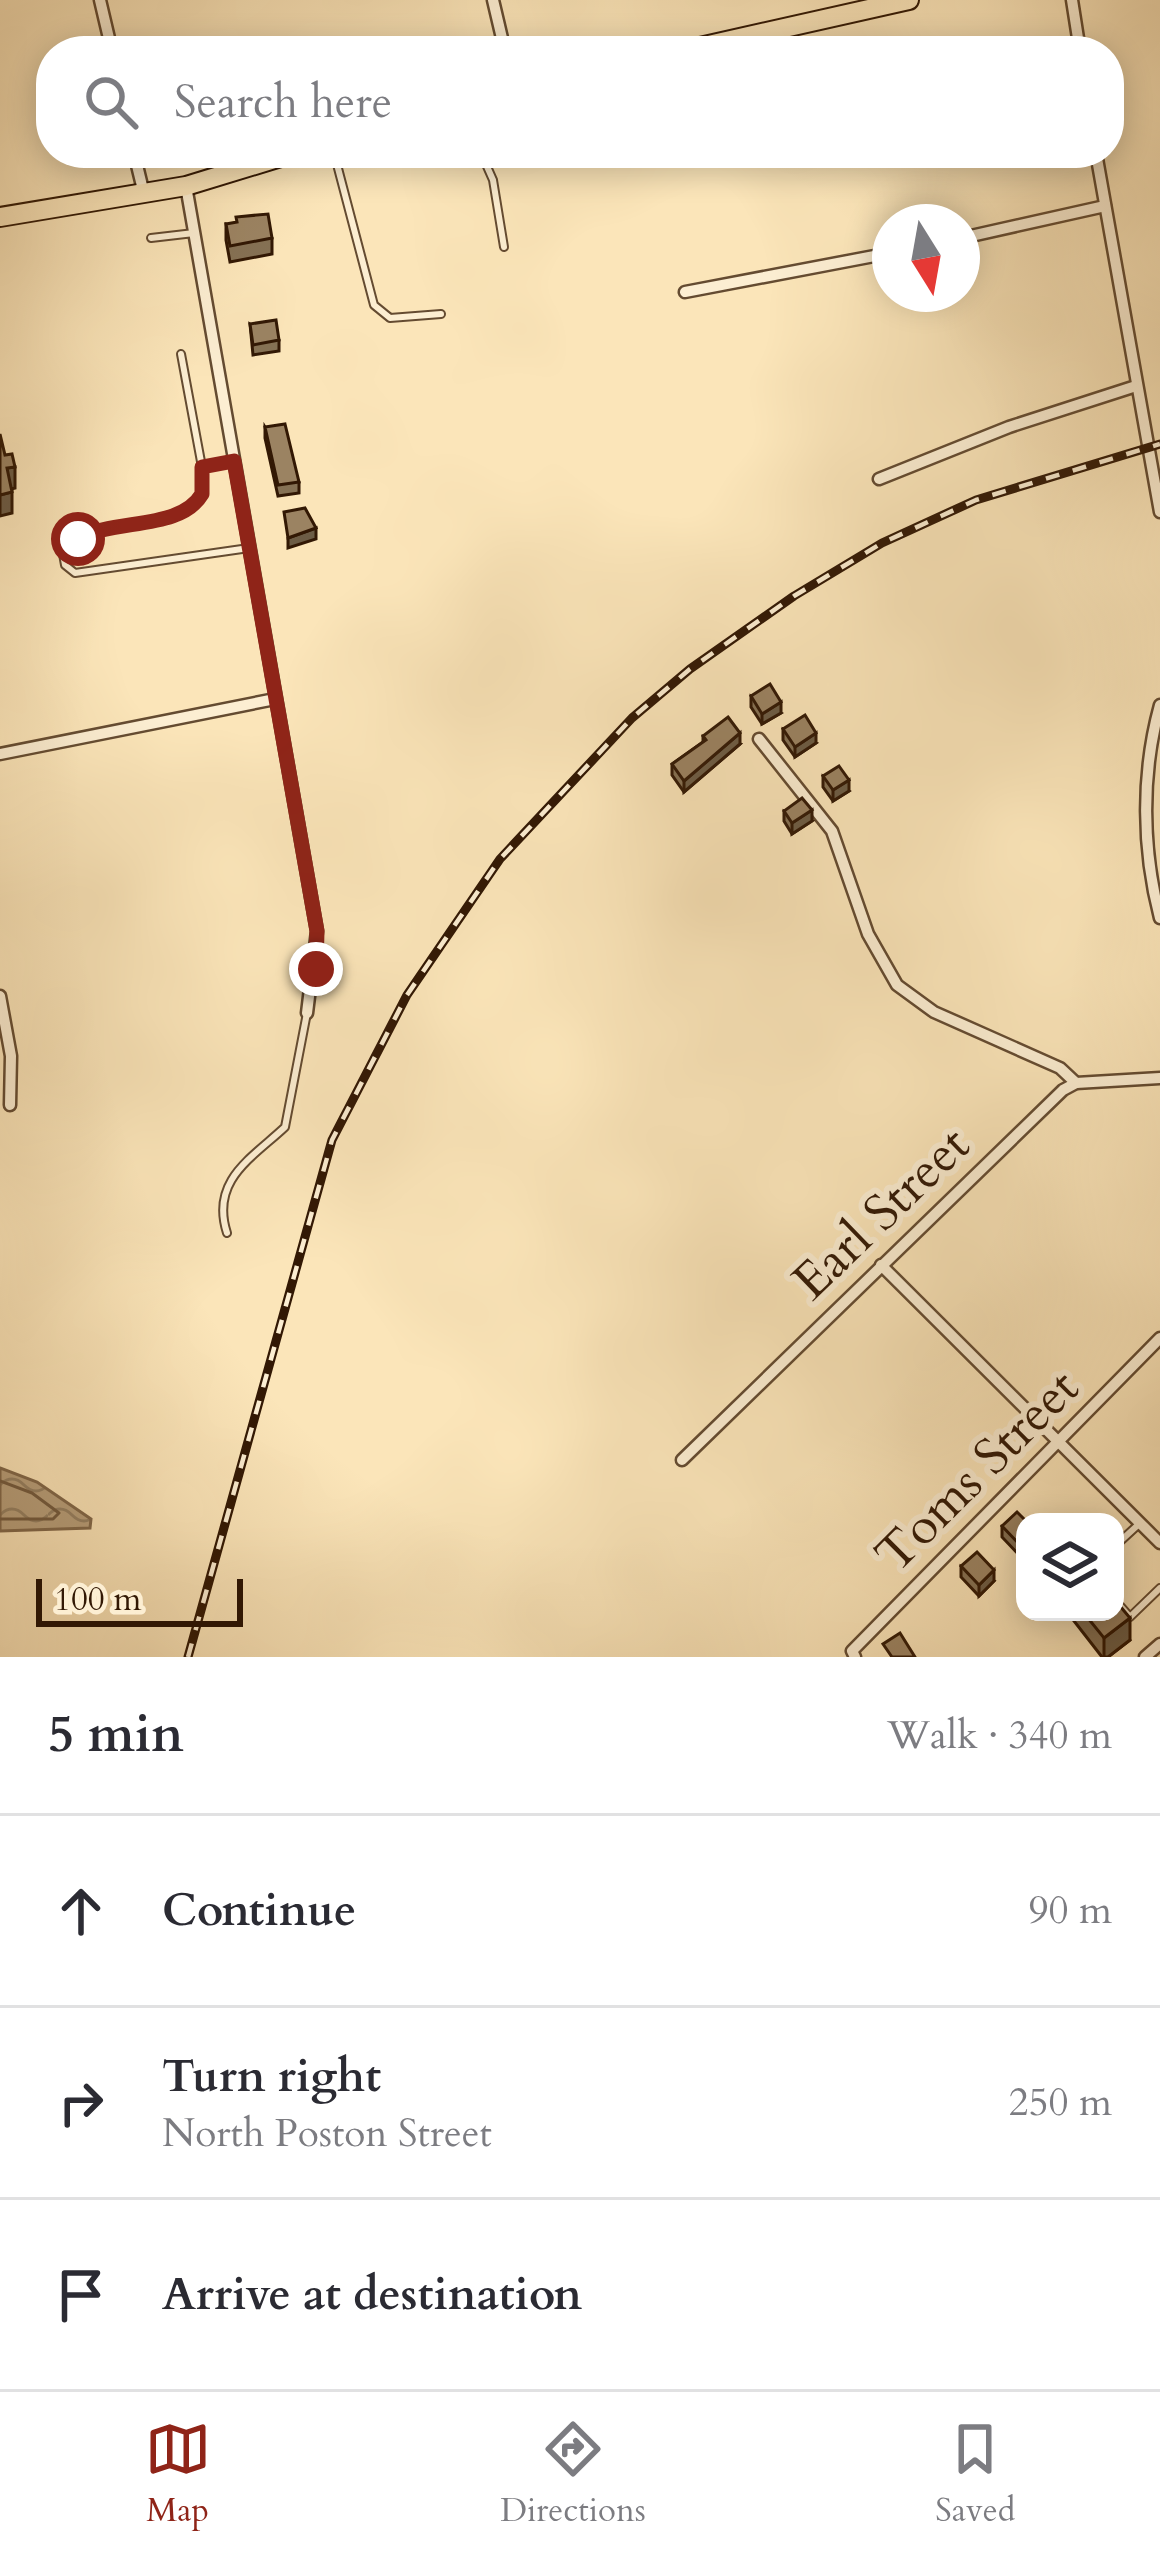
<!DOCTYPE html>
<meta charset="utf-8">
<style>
body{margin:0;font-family:Cardo,serif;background:#f7f7f7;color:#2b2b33}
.controls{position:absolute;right:36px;bottom:36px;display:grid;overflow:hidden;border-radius:24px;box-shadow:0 6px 30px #0003}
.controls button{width:108px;height:108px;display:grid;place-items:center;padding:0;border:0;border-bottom:3px solid #e1e1e2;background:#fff;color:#2b2b33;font:60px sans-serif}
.compass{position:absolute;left:872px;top:204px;width:108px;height:108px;border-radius:50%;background:#fff;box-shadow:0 6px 30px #0003;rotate:169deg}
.scale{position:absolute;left:36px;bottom:30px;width:207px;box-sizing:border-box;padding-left:12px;border:6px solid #321804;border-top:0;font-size:33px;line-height:42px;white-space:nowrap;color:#321804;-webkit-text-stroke:9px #fceed2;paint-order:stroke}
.stop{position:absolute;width:36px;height:36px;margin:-27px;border:9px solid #8f2418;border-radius:50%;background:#fff}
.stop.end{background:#8f2418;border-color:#fff;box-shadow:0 3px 12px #0008}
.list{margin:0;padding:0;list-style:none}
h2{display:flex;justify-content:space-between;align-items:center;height:156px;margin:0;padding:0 48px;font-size:51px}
h2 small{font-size:39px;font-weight:400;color:#7c7c81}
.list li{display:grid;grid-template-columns:78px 1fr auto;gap:36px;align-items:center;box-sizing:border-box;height:192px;padding:0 48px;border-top:3px solid #e1e1e2}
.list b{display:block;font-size:45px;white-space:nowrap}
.list p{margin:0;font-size:39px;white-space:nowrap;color:#7c7c81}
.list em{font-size:39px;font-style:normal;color:#7c7c81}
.icon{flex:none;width:66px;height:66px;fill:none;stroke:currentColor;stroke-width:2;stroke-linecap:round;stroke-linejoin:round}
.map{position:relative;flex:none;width:1160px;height:1657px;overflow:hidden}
.search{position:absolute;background:#fff;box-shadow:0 6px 30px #0003;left:36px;right:36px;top:36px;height:132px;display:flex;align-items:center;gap:30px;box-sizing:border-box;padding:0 42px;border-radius:48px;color:#7c7c81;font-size:45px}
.sheet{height:732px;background:#fff}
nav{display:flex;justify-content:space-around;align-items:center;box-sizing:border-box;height:168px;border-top:3px solid #e1e1e2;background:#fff;font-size:33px;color:#7c7c81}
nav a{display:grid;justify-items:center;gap:6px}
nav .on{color:#8f2418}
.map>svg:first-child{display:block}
</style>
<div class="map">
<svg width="1160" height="1657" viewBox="0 0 1160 1657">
<defs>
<pattern id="water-waves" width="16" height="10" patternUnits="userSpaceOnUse" patternTransform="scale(3)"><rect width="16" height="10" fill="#b79f7b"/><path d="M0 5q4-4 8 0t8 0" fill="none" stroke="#958163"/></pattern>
</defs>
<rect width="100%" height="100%" fill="#fbe5b9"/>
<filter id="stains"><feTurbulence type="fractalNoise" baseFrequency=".00167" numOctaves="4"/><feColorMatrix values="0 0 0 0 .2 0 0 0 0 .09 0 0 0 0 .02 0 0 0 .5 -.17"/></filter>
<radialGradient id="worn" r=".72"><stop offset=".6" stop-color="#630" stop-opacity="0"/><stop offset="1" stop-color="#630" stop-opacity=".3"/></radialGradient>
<!-- water -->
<path fill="url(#water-waves)" stroke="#82694b" stroke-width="3" d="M0,1468l37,14 54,37 -1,9 -90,3z"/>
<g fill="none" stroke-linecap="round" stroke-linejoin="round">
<!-- shore -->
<path stroke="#745c40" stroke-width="3" d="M0,1481l32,12 27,20 -6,6h-53"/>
<!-- lane casing -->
<g stroke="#644b31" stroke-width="10">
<g id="lane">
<path d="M271,45l2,6"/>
<path d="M334,153l40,152 16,13 51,-4"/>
<path d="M481,153l12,27 11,67"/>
<path d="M151,238l43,-5"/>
<path d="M181,354l21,113"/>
<path d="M233,461l-31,6 1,26c-22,36 -98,22 -140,61l2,11 10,8 174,-25"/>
<path d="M227,1233c-17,-53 25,-75 58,-106l22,-114"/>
<path d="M1115,1546l24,-22"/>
<path d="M1115,1600l15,17 30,-29"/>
</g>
</g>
<!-- street casing -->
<g stroke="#644b31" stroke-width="15">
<g id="street">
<path d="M100,0l12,51"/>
<path d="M493,0l12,51"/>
<path d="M1072,0l8,51"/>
<path d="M134,153l10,41"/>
<path d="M1096,153l64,359"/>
<path d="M186,186l131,745 -10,82"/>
<path d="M962,238l143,-32"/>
<path d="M685,292l205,-39"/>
<path d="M879,479l130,-52 127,-41"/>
<path d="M1160,705c-19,69 -18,144 0,213"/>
<path d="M759,739l73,92 36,103 29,51 37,27 126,56 16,15"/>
<path d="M0,754l275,-55"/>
<path d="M0,996l11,60 -1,49"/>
<path d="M881,1265l279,278"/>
<path d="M682,1460l381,-370 13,-7 84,-5"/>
<path d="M855,1657l-3,-6 308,-313"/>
<path d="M1145,1657l15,-13"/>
</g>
</g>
<!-- primary casing -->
<g stroke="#321804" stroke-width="22">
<g id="primary">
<path d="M682,51l227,-51"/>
<path d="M0,217l186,-31 108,-33"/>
</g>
</g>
<!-- lane -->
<use href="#lane" stroke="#fceed2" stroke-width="6"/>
<!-- street -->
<use href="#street" stroke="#fceed2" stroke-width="10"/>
<!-- primary -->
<use href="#primary" stroke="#fbe5b9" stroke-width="18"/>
<!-- rail casing -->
<g stroke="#321804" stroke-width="9">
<path id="rail" d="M188,1657l144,-517 75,-145 93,-136 132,-141 58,-49 104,-73 88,-53 94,-43 184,-56"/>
</g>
<!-- rail -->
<use href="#rail" stroke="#fceed2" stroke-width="4.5" stroke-dasharray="14" stroke-linecap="butt"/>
</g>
<!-- wall -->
<g fill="#857154" stroke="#321804" stroke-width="3">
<path d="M226,224l46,14v16l-42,8 -4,-22z"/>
<path d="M250,324l29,16v11l-26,4z"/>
<path d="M265,427l34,55v11l-21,3 -13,-58z"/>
<path d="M751,696l30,17 -19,11 -11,-17z"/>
<path d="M783,729l33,14 -21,14 -12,-17z"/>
<path d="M703,736l37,8 -56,48 -12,-17v-11l31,-22z"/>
<path d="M823,776l26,15 -16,10 -10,-14z"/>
<path d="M784,811l28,10 -20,13 -8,-13z"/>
<path d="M1025,1522v29l-5,5 -18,-19v-11z"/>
<path d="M961,1566l33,15 -15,15 -18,-19z"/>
<path d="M1067,1612h48l15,28 -22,17h-6z"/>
</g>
<!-- shaded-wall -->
<g fill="#6c5c45" stroke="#321804" stroke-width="3">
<path d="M15,467v21l-8,2v-22z"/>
<path d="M12,492v21l-12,3v-21z"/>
<path d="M316,528v11l-28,9v-10z"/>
<path d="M781,702v11l-19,11v-10z"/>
<path d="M740,733v11l-56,48v-11z"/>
<path d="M816,733v10l-21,14v-10z"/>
<path d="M849,780v11l-16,10v-11z"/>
<path d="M812,810v11l-20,13v-11z"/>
<path d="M1025,1540v11l-5,5v-11z"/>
<path d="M994,1570v11l-15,15v-11z"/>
<path d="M1130,1618v22l-22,17h-4v-19z"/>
</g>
<!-- building -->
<g fill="#9b8362" stroke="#321804" stroke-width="3">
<path d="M268,214l4,24 -42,8 -4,-22 11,-2 -1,-5z"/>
<path d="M276,320l3,20 -26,5 -3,-21z"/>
<path d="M285,424l14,58 -21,3 -13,-58z"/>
<path d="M0,434l5,21 7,-1 3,13 -8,1 5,24 -12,3z"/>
<path d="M305,508l11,20 -28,10 -4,-26z"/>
<path d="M770,684l11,18 -19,12 -11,-18z"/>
<path d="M805,715l11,18 -21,14 -12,-18z"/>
<path d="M728,717l12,16 -56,48 -12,-17 34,-24 -3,-4z"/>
<path d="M839,766l10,14 -16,10 -10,-14z"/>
<path d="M802,798l10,12 -20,13 -8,-12z"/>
<path d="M1017,1512l10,10h-2v18l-5,5 -18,-19z"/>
<path d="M977,1552l17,18 -15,15 -18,-19z"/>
<path d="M1115,1600l15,18 -26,20 -21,-26h32z"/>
<path d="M900,1633l15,24h-23l-9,-13z"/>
</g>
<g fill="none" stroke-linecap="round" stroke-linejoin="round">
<!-- route -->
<path stroke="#8f2418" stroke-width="15" d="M78,539c36,-21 102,-8 124,-45v-27l32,-6 83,470 -1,38"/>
</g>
<g text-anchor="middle" stroke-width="12" stroke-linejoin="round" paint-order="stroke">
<!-- street labels -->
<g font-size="51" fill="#321804" stroke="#fceed2">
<text transform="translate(880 1212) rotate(-44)" y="18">Earl Street</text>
<text transform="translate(976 1470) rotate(-45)" y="18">Toms Street</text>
</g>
</g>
<rect width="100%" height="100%" filter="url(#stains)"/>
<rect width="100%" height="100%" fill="url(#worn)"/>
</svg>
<div class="controls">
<button><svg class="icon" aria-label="layers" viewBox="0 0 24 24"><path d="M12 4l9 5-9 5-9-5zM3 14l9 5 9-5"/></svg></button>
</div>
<svg class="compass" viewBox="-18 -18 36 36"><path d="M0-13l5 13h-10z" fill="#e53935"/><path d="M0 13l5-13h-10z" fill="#7c7c81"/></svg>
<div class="scale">100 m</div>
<div class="stop" style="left:78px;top:539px"></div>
<div class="stop end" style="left:316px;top:969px"></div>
<div class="search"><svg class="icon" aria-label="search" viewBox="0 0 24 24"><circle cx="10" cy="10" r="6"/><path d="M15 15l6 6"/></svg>Search here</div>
</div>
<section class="sheet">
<h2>5 min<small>Walk · 340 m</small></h2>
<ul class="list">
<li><svg class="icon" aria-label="ahead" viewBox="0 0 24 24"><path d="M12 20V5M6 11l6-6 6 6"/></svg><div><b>Continue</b></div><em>90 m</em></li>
<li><svg class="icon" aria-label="right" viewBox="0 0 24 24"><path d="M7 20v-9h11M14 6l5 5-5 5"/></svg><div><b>Turn right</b><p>North Poston Street</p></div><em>250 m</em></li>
<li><svg class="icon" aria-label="arrive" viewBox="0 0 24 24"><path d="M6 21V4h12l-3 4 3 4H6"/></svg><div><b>Arrive at destination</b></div></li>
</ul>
</section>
<nav>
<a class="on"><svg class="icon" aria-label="map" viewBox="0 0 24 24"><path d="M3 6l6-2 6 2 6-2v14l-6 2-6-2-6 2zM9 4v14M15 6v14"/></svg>Map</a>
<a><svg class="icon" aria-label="directions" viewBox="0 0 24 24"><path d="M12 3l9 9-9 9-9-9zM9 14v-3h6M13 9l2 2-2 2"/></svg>Directions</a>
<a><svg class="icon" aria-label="saved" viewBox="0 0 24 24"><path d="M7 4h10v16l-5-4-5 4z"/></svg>Saved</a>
</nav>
